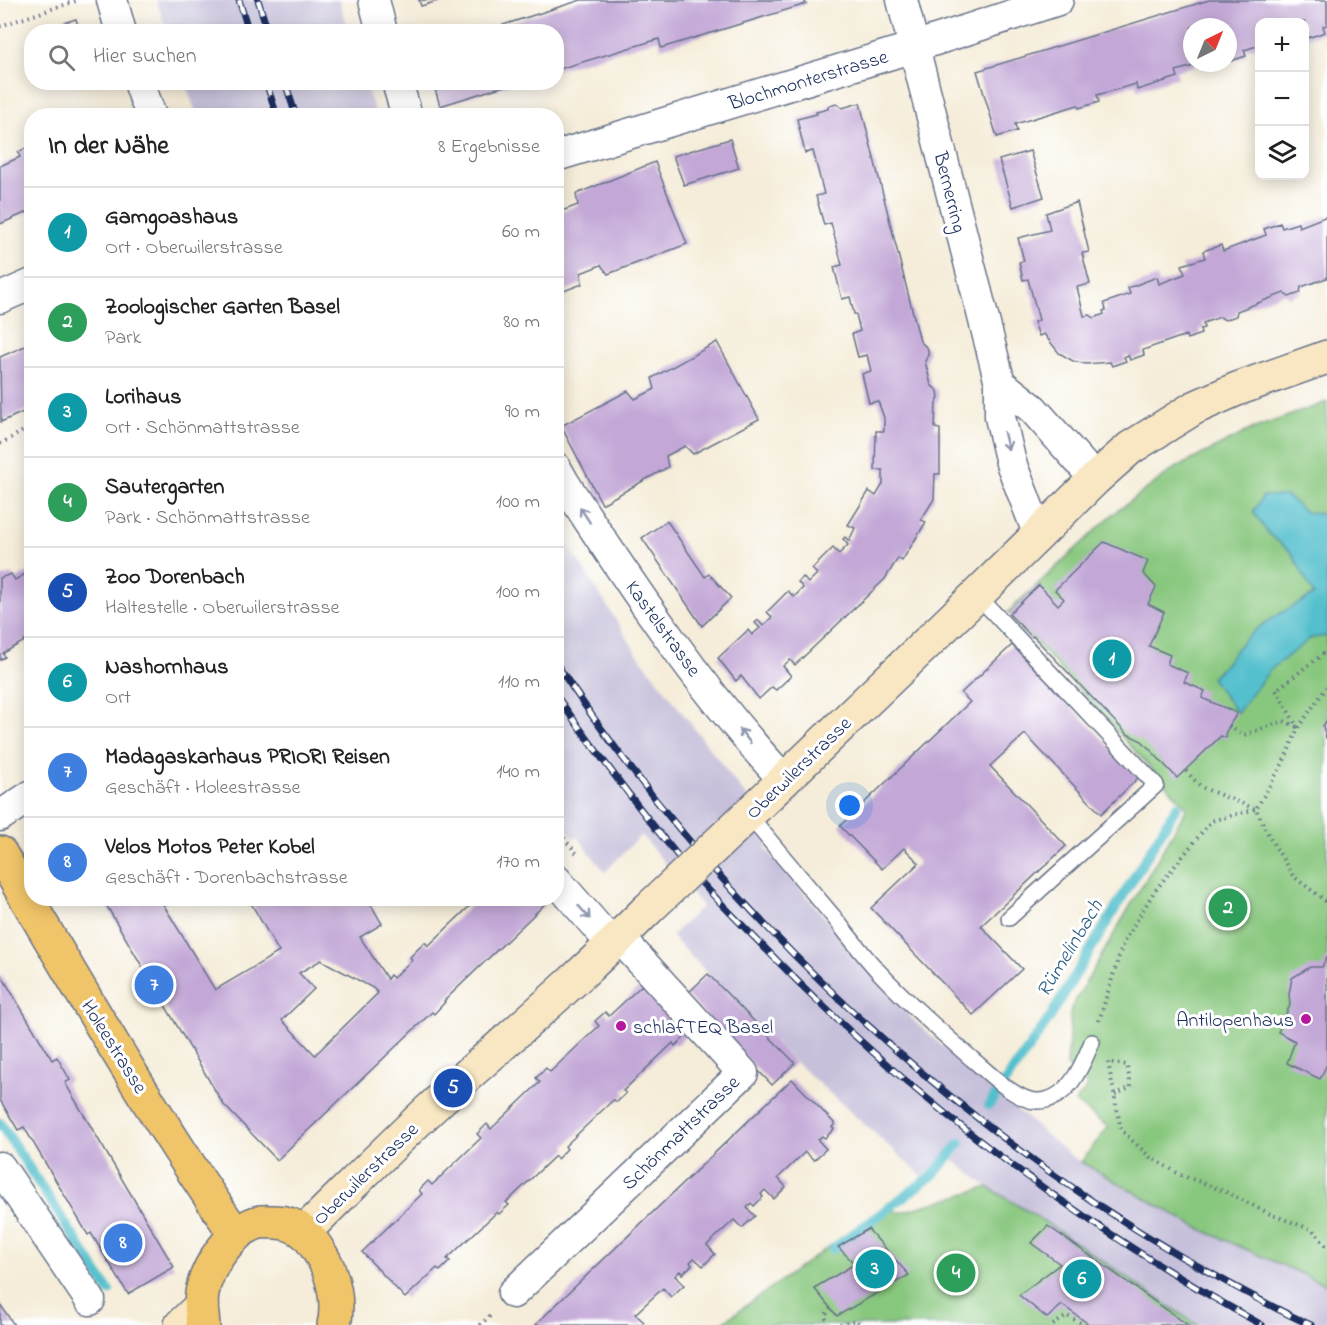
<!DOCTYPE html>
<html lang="de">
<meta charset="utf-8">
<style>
body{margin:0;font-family:"Indie Flower",sans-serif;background:#f2f2f2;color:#222}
.controls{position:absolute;right:18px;top:18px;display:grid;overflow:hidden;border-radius:12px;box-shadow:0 3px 15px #0003}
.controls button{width:54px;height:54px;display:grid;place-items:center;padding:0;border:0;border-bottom:2px solid #e0e0e0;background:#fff;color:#222;font:30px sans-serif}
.compass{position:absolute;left:1183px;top:18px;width:54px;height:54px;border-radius:50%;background:#fff;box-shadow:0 3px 15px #0003;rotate:43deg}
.you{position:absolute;left:850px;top:806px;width:21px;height:21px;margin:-15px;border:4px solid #fff;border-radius:50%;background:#1a73e8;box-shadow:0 0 0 9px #1a73e833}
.badge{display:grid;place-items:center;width:39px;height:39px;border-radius:50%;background:#b5179e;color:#fff;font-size:20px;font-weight:700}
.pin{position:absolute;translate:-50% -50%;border:3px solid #fff;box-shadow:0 2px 6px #0006}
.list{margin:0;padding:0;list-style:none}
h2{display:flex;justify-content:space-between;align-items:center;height:78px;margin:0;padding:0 24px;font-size:26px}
h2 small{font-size:20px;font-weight:400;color:#767676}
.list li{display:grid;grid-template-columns:39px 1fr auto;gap:18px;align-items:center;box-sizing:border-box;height:90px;padding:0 24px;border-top:2px solid #e0e0e0}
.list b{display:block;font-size:22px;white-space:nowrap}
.list p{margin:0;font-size:20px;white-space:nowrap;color:#767676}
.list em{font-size:20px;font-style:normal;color:#767676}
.icon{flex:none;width:33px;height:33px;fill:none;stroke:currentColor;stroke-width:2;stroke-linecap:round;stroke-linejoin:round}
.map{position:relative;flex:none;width:1327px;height:1325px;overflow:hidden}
.search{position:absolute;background:#fff;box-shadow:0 3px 15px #0003;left:24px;top:24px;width:540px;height:66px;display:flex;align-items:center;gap:15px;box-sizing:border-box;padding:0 21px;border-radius:24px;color:#767676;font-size:22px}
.panel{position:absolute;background:#fff;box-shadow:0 3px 15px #0003;left:24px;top:108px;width:540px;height:798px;border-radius:24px}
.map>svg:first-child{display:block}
</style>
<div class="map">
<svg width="1327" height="1325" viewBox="0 0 1327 1325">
<rect width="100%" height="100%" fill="#fff"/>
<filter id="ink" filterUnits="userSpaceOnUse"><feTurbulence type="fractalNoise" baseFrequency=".0167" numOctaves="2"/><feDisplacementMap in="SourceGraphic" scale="12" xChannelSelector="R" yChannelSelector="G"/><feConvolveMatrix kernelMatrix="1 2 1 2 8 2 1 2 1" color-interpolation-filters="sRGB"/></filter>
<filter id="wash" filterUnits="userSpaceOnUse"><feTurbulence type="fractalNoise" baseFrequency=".008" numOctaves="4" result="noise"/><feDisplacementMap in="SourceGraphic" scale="24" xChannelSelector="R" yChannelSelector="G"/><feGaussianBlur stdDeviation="1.35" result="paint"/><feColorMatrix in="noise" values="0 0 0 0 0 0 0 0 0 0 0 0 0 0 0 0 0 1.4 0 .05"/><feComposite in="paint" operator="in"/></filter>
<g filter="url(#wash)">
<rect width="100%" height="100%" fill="#f5edd9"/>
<!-- industrial -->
<g fill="#c6c0da">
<path d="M156,0h183l10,31h-182z"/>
<path d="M185,83h180l11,32h-179z"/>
<path d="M556,525l80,127 140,183 -11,13 149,173 80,71 -8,11 6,5 9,-12 69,59 11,7 117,66 129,57v40h-130l-152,-103 -57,-35 -35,-27 11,-14 -7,-5 -16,20 -19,15 -127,-114 -124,-126 31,-30 -61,-71 -36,37 -28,-36 -4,2 -16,-22z"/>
</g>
<!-- green -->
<g fill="#88c77e" stroke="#527b6e" stroke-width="1.5">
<path d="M1327,402v883l-129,-57 -117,-66 27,-35 -33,-25 13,-15 -21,-22 4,-57 116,-200 -179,-196 105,-98 61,-45 78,-40z"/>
<path d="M988,1187l57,35 152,103h-478l171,-122 8,10z"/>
</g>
<!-- water -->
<path fill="#54c0cd" stroke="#387896" stroke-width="1.5" d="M1263,496h24l18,16 22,3v121l-16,2 -41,32 -33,43 -26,-35c12,-9 18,-21 28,-32 20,-24 49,-36 75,-51l-22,-42 -24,-20 -15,-21z"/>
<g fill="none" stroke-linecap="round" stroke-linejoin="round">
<!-- stream -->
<g stroke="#54c0cd" stroke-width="10">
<path d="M989,1105l60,-86 128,-213"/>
<path d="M0,1123l109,168"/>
<path d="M833,1249l100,-74 27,-32"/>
</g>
</g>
<g id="blocks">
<!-- building -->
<g fill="#c3a8d7" fill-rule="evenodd">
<path d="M419,0h19v1l-17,5z"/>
<path d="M581,0h223l2,4 -145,44 -2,-9 -103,31v-38h-75z"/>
<path d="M1209,0h118v25l-4,1 2,6 -20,7v-17h-45v23l-16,5 2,6 -18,6v-35h-36v36l8,1 -24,7 2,6 -41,13 -1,-6 -39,11 2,7 -20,6 -1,-3 -63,19 2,7 -20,6 -20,-66z"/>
<path d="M76,19l4,13h-36v-3z"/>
<path d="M1204,63h19v1l-17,5z"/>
<path d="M433,82h81v1l-74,23z"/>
<path d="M860,103l60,238 8,8v6l-3,6 6,24 7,6 1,7 -3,5 -1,25 5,1v45h-5l-1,25 -13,21 5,2 -24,39 -4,-3 -13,21 -90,86 -5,-5 -7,6 8,10 -15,14 -4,-3 -13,12 -18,-23 -5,5 -18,-23 30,-28 4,5 8,-7 -5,-5 3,-3 5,6 9,-9 -5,-5 21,-21 6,6 9,-9 -5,-6 5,-5 5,6 9,-9 -5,-5 21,-21 6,6 9,-9 -5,-6 2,-2 4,4 6,-13 -7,-3 21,-34 7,5 7,-12v-14h-8l1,-39h8v-13l-6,-17 -9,2 -7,-29 9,-3 -4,-16 -9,2 -6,-23 8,-3 -4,-17h-2l-4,-17 -8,2 -8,-32 8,-2 -11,-42 -7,2 -8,-29 8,-2 -11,-43 -8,2 -8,-34 20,-5 -1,-2 12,-3v-3l9,-2 5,4z"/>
<path d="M111,110l3,6h-14z"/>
<path d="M730,139l9,29 -55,17 -11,-29z"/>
<path d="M32,145v65l-32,14v-58l20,-9 -2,-5z"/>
<path d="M1030,151l14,46 -31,10 -14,-47z"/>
<path d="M655,162l32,82 -79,30 -7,-9 -20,8 1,11 -26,10v-81l22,-8 -2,-11z"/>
<path d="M1077,202l12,50 -7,1 8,31 -13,3 7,29 6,-1 4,3 10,-4 -1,-3 3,-1 -2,-7 26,-9 -2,-6 29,-11 2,7 26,-10 -3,-9 23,-7 -2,-7 18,-6 2,6 43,-16 -2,-6 16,-6 2,5 16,-5 1,4 28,-11v62l-26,9 -1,6 -11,4 -5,-4 -47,18 -1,5 -11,4 -5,-3 -17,6 1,5 -4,1 1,5 -14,5 -1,-4 -43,15 1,5 -14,5 -2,-5 -4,2 2,4 -14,5 -2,-4 -24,2 -13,-3 -14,-8 -15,-19 -5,2 -5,-14 5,-2 -11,-41 -5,1 -4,-18 5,-1 -6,-23 32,-8 -4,-17z"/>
<path d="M717,342l42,77 -66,35 -8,-8 -19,10 2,11 -66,37 -41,-78 67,-35 7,8 20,-10 -3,-11z"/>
<path d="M32,343v65l-31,14 -1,-65z"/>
<path d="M667,521l38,56 4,-3 22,24 -29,28 -60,-88z"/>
<path d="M1104,542l44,19 -5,12 13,14 -8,17 16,8 -15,34 21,9 -3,9 21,9 -4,9 21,9 -3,7 35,15 -8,13 -4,8 2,1 -1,3 -5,-2 -44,42 -35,-37 -15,-7 -94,-98 -1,1 -23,-23 30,-29 19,20 6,-6 -9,-9z"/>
<path d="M32,570v71l-4,3 -2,-4 -19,11 -4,2 2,4 -5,3v-82l11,-4 4,6z"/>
<path d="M1012,645l127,132 -38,37 -76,-80 -35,32 76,80 -85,80 41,43 -49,46 -102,-107 48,-45 -15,-15 -22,21 -42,-43 130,-124 -9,-9z"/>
<path d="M1327,720v17l-1,1 -3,-12z"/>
<path d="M102,898h71l-10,6 52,86 64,-38 -31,-54h119l15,26 -22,13 27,42 3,-4 3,3 19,-18 -2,-3 15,-15 3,4 47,-45 -1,-3h65l6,6 -101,97 1,1 -11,12 -2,-2 -155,148 -54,-56zM321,960l52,28 5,5 -63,62 -33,-35 32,-31 -15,-16z"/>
<path d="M1327,956v108l-7,15 -33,-16 8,-22 -17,-9 12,-27 -1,-11 3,-16 18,-11h12z"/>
<path d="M0,973l52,87 5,-3 13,23 -5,3 109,184 -46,27 -37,-61 -3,2 -64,-108 -6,3 -18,-30z"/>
<path d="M708,974l87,89 -23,22 -86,-90z"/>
<path d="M642,985l44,46 -3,3 2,3 -10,9 -2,-3 -50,48 3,2 -9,9 -3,-2 -3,2 -46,44 2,3 -10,10 -2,-3 -46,44 -3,2 3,3 -10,9 -2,-2 -50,47 3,2 -10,10 -3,-3 -32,30 -43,-46 60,-58 -3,-4 9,-9 4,4 49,-47 -4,-4 10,-10 4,5 47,-45 2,-2 -4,-4 10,-10 4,4 49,-46 -4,-5 10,-9 4,4z"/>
<path d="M792,1079l43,45 -3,3 2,2 -9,9 -3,-2 -4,4 8,9 -12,11 -9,-8 -27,26 8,9 -12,12 -9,-9 -4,4 2,3 -9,9 -3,-3 -4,5 8,8 -13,12 -8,-8 -27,25 8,9 -12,12 -9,-8 -4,4 2,3 -10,9 -2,-3 -5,5 9,9 -13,12 -8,-9 -28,26 9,8 -3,3h-106z"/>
<path d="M1048,1226l140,99h-98l-28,-20 -15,13 -28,-23 41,-31 -29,-21z"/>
<path d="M868,1229l41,46 -72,41 -23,-28 41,-24 -17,-17z"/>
<path d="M0,1304l14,21h-14z"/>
</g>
</g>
</g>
<g filter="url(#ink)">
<use href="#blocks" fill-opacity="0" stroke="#677289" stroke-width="1.5"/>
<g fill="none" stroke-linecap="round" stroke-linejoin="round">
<!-- service casing -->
<g stroke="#677289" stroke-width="18">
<g id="service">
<path d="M977,595l179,190 -147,133"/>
<path d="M749,815c27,34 56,68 84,101 15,19 30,39 46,56 29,31 61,59 93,87 16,13 43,41 64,42 32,1 46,-35 56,-59"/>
</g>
</g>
<!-- minor casing -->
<g stroke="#677289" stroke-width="33">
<g id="minor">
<path d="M112,0l9,32"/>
<path d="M374,0l8,32"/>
<path d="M902,0l98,383v34l11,46 27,70"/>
<path d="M139,82l12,34"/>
<path d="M397,82l10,34"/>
<path d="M556,156l358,-109 144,-47"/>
<path d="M0,298l32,-14"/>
<path d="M1000,383l33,26 62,70"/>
<path d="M556,468l9,16c67,103 136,206 219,296"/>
<path d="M0,816l32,-21"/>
<path d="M556,880l56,64"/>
<path d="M0,1167l90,133"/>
<path d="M513,1293l230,-220 -124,-136"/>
</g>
</g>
<!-- secondary casing -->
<g stroke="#677289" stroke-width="36">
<g id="secondary">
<path d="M732,830l245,-235 118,-116 35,-31 64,-40 43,-19 90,-32"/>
<path d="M304,1232c49,-48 97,-97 148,-143 66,-59 133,-116 195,-179"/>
<path d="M181,1325l20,-19"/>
</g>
</g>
<!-- primary casing -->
<g stroke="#677289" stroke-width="36">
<g id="primary">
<path d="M0,853c75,129 151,259 236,382"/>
<path d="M203,1325c-1,-11 -3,-21 -1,-32 5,-27 28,-61 54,-70 5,-2 13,-1 19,-1 10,0 21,4 29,10 8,7 14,18 19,26 11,19 16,46 11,67"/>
</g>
</g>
<!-- path -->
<g stroke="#677289" stroke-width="4" stroke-dasharray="1.5 4.5" stroke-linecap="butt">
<path d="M0,26l79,-26"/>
<path d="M0,444l32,-18"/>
<path d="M1327,687l-29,41 -15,35 -27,46 14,29 23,38 34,26"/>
<path d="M1229,726l15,9 40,-14 13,6"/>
<path d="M1298,728l-22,-38 47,-36 4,2"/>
<path d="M1186,771l15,16 54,22"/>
<path d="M556,829l22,26"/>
<path d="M1099,1021l24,-78 31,-51 57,-71 45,-12"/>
<path d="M1115,1095l16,-8 -4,-22 -19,-3 13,68 29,27 31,18 43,16 46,23 43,16 14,17"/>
<path d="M480,1325l11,-10"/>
<path d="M828,1325l-3,-9 5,-8"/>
<path d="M840,1325l17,-4 3,4"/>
<path d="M1053,1325l14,-9 18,9"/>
</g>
<!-- service -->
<use href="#service" stroke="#fff" stroke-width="15"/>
<!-- minor -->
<use href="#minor" stroke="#fff" stroke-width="30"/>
<!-- secondary -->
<use href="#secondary" stroke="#f9e7c3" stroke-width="33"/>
<!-- primary -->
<use href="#primary" stroke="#f0c469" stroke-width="33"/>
<!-- rail casing -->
<g stroke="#1b2f5e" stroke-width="7">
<g id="rail">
<path d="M239,0l10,32"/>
<path d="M258,0l10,32"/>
<path d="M266,82l11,34"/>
<path d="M285,82l11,34"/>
<path d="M556,663c156,237 380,450 624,593 43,24 86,49 131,69"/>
<path d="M556,695c39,55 79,109 122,161 25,30 54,59 82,87 147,154 316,280 502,382"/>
</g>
</g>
<!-- rail -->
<use href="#rail" stroke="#fff" stroke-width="4.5" stroke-dasharray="14" stroke-linecap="butt"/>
<!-- secondary-bridge casing -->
<g stroke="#677289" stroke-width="36" stroke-linecap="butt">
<path id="secondary-bridge" d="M647,910l85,-80"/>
</g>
<!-- secondary-bridge -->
<use href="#secondary-bridge" stroke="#f9e7c3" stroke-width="33"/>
</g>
<!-- one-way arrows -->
<defs><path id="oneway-shaft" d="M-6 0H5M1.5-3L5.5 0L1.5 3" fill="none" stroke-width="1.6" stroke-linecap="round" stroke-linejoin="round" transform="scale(1.5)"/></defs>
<g stroke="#8d97ae">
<use href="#oneway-shaft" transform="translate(1006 441) rotate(76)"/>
<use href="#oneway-shaft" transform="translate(585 515) rotate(-123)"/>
<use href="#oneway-shaft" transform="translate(745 736) rotate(-128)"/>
<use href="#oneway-shaft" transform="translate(584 912) rotate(49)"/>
</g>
</g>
<!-- markers -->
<g fill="#b5179e" stroke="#fff" stroke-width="2">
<circle cx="1306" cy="1019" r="6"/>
<circle cx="621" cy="1026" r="6"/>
</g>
<g text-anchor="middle" stroke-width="6" stroke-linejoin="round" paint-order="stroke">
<!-- street labels -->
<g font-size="20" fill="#1b2f5e" stroke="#fff">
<text transform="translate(808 79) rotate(-17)" y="7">Blochmonterstrasse</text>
<text transform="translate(951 192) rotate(76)" y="7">Bernerring</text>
<text transform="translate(664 628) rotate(54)" y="7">Kastelstrasse</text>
<text transform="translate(798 767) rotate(-44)" y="7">Oberwilerstrasse</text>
<text transform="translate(115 1046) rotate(58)" y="7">Holeestrasse</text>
<text transform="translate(680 1132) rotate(-44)" y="7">Schönmattstrasse</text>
<text transform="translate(365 1173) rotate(-44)" y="7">Oberwilerstrasse</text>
</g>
<!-- poi labels -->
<g font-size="20" fill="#1b2f5e" stroke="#fff" text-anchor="end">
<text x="1294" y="1026">Antilopenhaus</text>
<text x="633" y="1033" text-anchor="start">schlafTEQ Basel</text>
</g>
<!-- water labels -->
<g font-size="21" font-style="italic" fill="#2f6285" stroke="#fff">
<text transform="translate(1069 948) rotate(-59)" y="7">Rümelinbach</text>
</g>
</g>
</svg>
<div class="controls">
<button>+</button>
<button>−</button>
<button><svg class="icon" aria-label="layers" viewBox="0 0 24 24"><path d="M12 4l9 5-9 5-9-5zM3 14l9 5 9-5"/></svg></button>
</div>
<svg class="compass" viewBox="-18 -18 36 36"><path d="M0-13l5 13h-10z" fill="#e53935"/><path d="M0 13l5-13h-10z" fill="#767676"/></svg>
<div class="you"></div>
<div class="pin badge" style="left:1112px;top:659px;background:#0f9aa8">1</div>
<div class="pin badge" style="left:1228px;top:908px;background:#2e9e5b">2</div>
<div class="pin badge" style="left:875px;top:1269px;background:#0f9aa8">3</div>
<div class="pin badge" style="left:956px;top:1273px;background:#2e9e5b">4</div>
<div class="pin badge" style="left:453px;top:1088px;background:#1a4fb4">5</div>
<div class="pin badge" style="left:1082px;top:1279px;background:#0f9aa8">6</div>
<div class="pin badge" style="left:154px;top:985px;background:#3f7fe0">7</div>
<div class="pin badge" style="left:123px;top:1243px;background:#3f7fe0">8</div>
<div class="search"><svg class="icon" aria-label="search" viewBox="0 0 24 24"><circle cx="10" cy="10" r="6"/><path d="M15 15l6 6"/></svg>Hier suchen</div>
<section class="panel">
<h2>In der Nähe<small>8 Ergebnisse</small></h2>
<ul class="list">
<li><span class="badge" style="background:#0f9aa8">1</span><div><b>Gamgoashaus</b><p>Ort · Oberwilerstrasse</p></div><em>60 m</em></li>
<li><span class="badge" style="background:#2e9e5b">2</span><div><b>Zoologischer Garten Basel</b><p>Park</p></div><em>80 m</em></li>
<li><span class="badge" style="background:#0f9aa8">3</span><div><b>Lorihaus</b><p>Ort · Schönmattstrasse</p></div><em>90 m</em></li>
<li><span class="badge" style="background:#2e9e5b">4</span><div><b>Sautergarten</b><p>Park · Schönmattstrasse</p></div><em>100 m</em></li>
<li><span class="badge" style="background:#1a4fb4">5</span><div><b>Zoo Dorenbach</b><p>Haltestelle · Oberwilerstrasse</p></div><em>100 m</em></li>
<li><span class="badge" style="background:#0f9aa8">6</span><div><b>Nashornhaus</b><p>Ort</p></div><em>110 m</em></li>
<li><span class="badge" style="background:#3f7fe0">7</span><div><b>Madagaskarhaus PRIORI Reisen</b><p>Geschäft · Holeestrasse</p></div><em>140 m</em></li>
<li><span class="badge" style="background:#3f7fe0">8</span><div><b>Velos Motos Peter Kobel</b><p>Geschäft · Dorenbachstrasse</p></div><em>170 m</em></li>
</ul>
</section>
</div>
